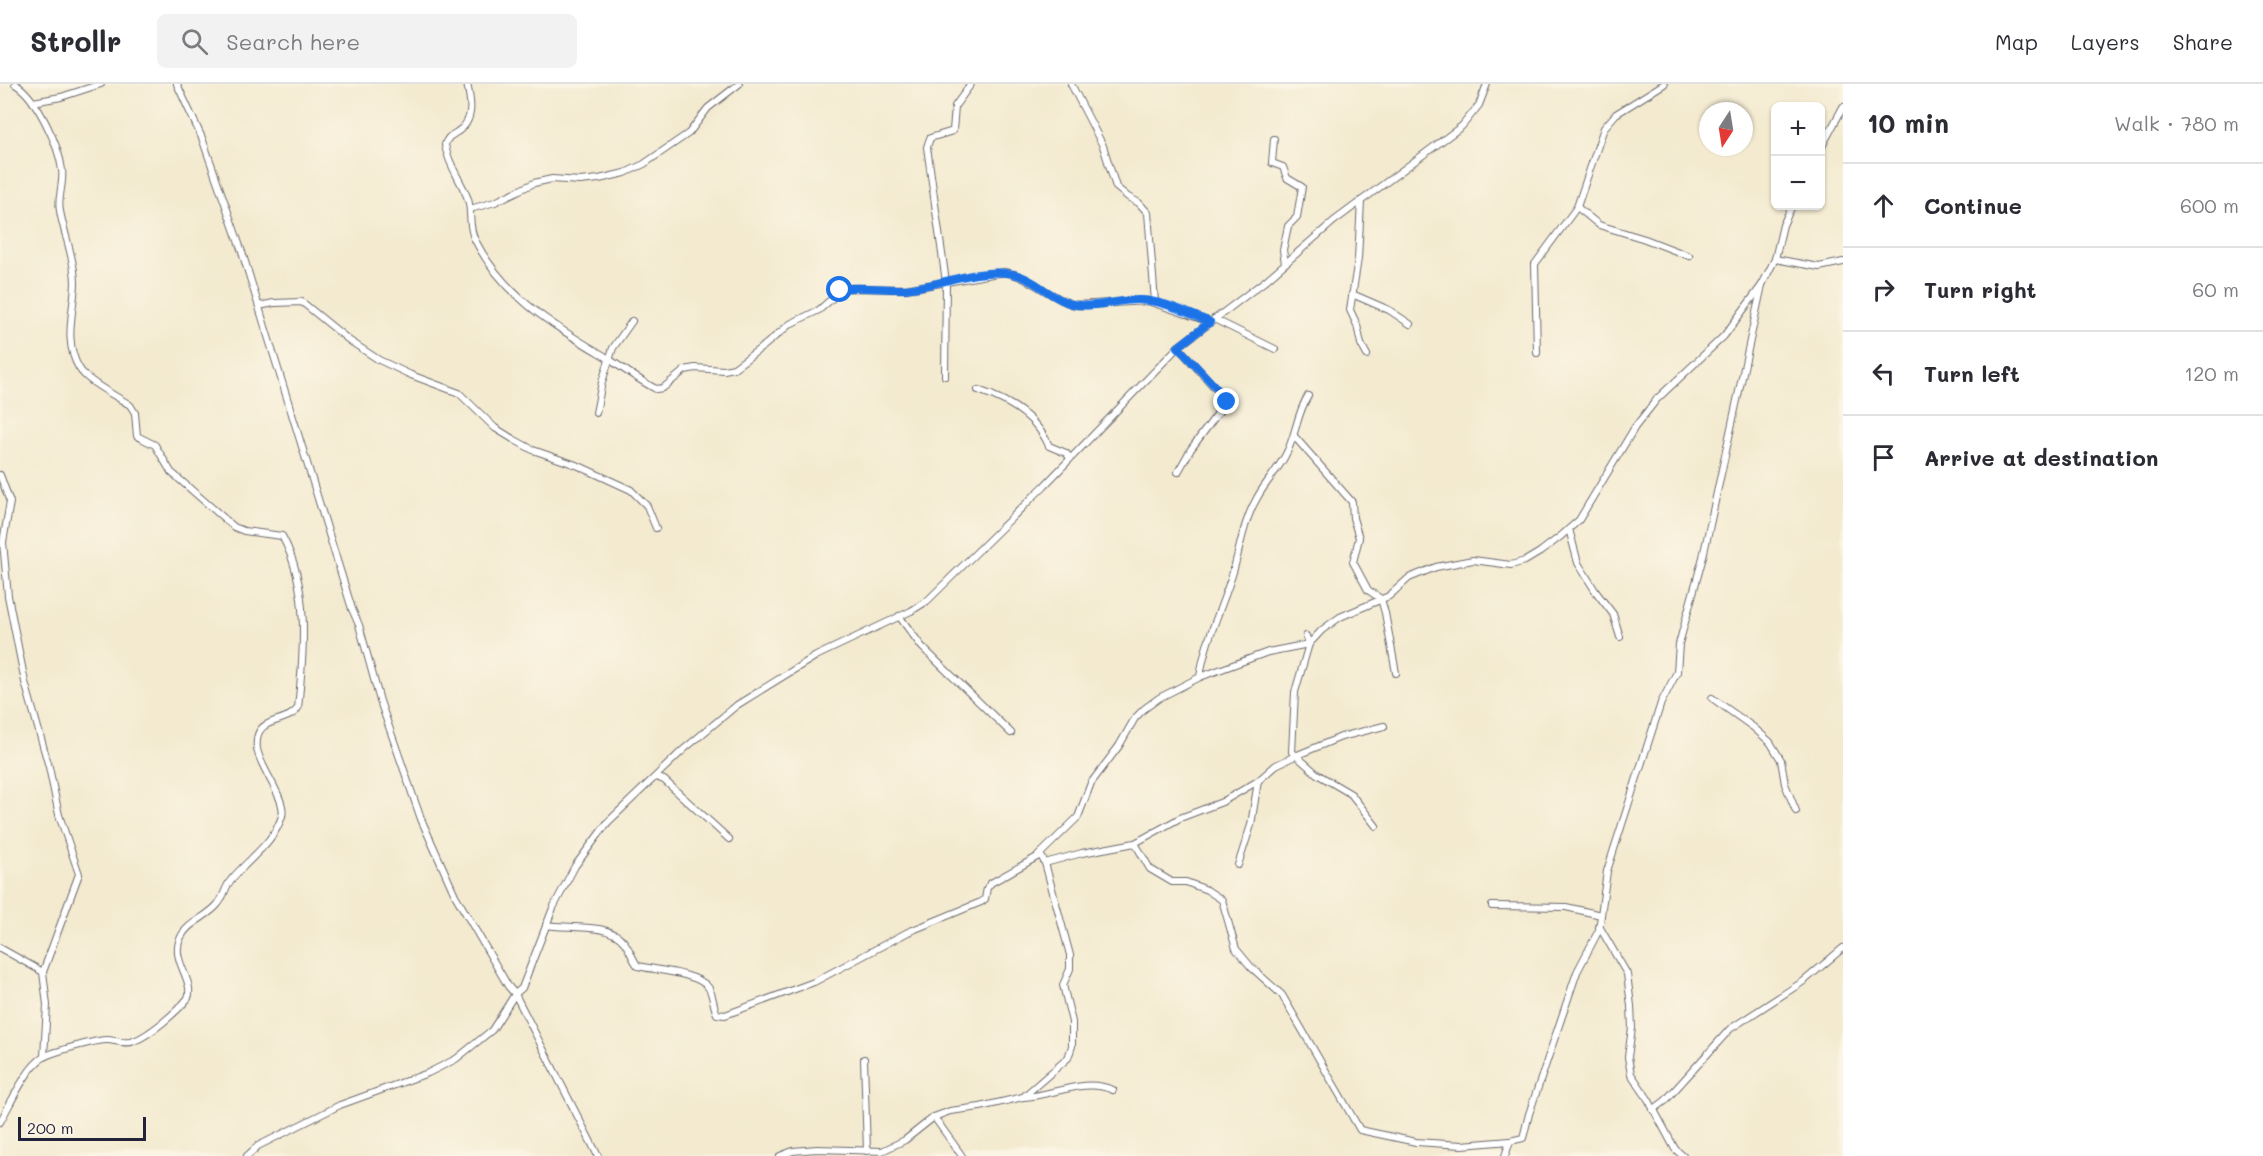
<!DOCTYPE html>
<meta charset="utf-8">
<style>
body{margin:0;font-family:Mali,sans-serif;background:#f2f2f3;color:#2b2b33}
.controls{position:absolute;right:18px;top:18px;display:grid;overflow:hidden;border-radius:9px;box-shadow:0 2px 4px #0004}
.controls button{width:54px;height:54px;display:grid;place-items:center;padding:0;border:0;border-bottom:2px solid #e1e1e2;background:#fff;color:#2b2b33;font:30px sans-serif}
.compass{position:absolute;left:1699px;top:18px;width:54px;height:54px;border-radius:50%;background:#fff;box-shadow:0 2px 4px #0004;rotate:192deg}
.scale{position:absolute;left:18px;bottom:15px;width:128px;box-sizing:border-box;padding-left:6px;border:3px solid #22223b;border-top:0;font-size:16px;line-height:21px;white-space:nowrap;color:#22223b;-webkit-text-stroke:4px #fcf5e5;paint-order:stroke}
.stop{position:absolute;width:18px;height:18px;margin:-14px;border:4px solid #1a73e8;border-radius:50%;background:#fff}
.stop.end{background:#1a73e8;border-color:#fff;box-shadow:0 2px 6px #0008}
.list{margin:0;padding:0;list-style:none}
h2{display:flex;justify-content:space-between;align-items:center;height:78px;margin:0;padding:0 24px;font-size:26px}
h2 small{font-size:20px;font-weight:400;color:#7c7c81}
.list li{display:grid;grid-template-columns:39px 1fr auto;gap:18px;align-items:center;box-sizing:border-box;height:84px;padding:0 24px;border-top:2px solid #e1e1e2}
.list b{display:block;font-size:22px;white-space:nowrap}
.list em{font-size:20px;font-style:normal;color:#7c7c81}
.icon{flex:none;width:33px;height:33px;fill:none;stroke:currentColor;stroke-width:2;stroke-linecap:round;stroke-linejoin:round}
.map{position:relative;flex:none;width:1843px;height:1072px;overflow:hidden}
header{display:flex;align-items:center;gap:36px;box-sizing:border-box;height:84px;padding:0 30px;background:#fff;border-bottom:2px solid #e1e1e2}
header strong{font-size:28px}
nav{display:flex;gap:33px;margin-inline-start:auto;font-size:21px}
.search{width:420px;height:54px;background:#f2f2f3;display:flex;align-items:center;gap:15px;box-sizing:border-box;padding:0 21px;border-radius:9px;color:#7c7c81;font-size:22px}
main{display:flex}
aside{flex:1;background:#fff}
.map>svg:first-child{display:block}
</style>
<header>
<strong>Strollr</strong>
<div class="search"><svg class="icon" aria-label="search" viewBox="0 0 24 24"><circle cx="10" cy="10" r="6"/><path d="M15 15l6 6"/></svg>Search here</div>
<nav><a>Map</a><a>Layers</a><a>Share</a></nav>
</header>
<main>
<div class="map">
<svg width="1843" height="1072" viewBox="0 0 1843 1072">
<rect width="100%" height="100%" fill="#fcf5e5"/>
<filter id="ink" filterUnits="userSpaceOnUse"><feTurbulence type="fractalNoise" baseFrequency=".0167" numOctaves="2"/><feDisplacementMap in="SourceGraphic" scale="12" xChannelSelector="R" yChannelSelector="G"/><feConvolveMatrix kernelMatrix="1 2 1 2 8 2 1 2 1" color-interpolation-filters="sRGB"/></filter>
<filter id="wash" filterUnits="userSpaceOnUse"><feTurbulence type="fractalNoise" baseFrequency=".008" numOctaves="4" result="noise"/><feDisplacementMap in="SourceGraphic" scale="24" xChannelSelector="R" yChannelSelector="G"/><feGaussianBlur stdDeviation="1.35" result="paint"/><feColorMatrix in="noise" values="0 0 0 0 0 0 0 0 0 0 0 0 0 0 0 0 0 1.4 0 .05"/><feComposite in="paint" operator="in"/></filter>
<g filter="url(#wash)">
<rect width="100%" height="100%" fill="#f3eacf"/>
</g>
<g filter="url(#ink)">
<g fill="none" stroke-linecap="round" stroke-linejoin="round">
<!-- minor casing -->
<g stroke="#6b686f" stroke-width="8">
<g id="minor">
<path d="M177,0l25,54 40,114 110,357 7,16 21,76 41,118 34,76 53,91 7,8 83,162"/>
<path d="M467,0c4,17 8,37 -10,48 -6,4 -10,5 -12,13 3,19 16,36 23,54 4,14 0,28 7,41 29,57 78,85 131,117 16,11 33,23 50,32l7,-1 22,-18 10,-2 29,2 10,-2 31,-23 25,-21 29,-14 25,-22 62,1 98,-17c27,4 45,26 71,33l73,-4 62,21"/>
<path d="M1071,0l32,62 13,41 12,10 11,6 9,10 7,89"/>
<path d="M33,18l28,-5 40,-13"/>
<path d="M1274,55l-2,24 11,4 4,11 15,9 -5,30 -9,9 -5,24 2,13"/>
<path d="M1820,66l23,-43"/>
<path d="M1361,117l-3,58 -8,51 7,15 4,19 6,11"/>
<path d="M1577,123l22,18 46,14 44,17"/>
<path d="M470,125l25,-7 39,-19 18,-4 28,2 19,-2 26,-6 19,-9 45,-31 19,-25 31,-24"/>
<path d="M1775,175l44,8 24,-5"/>
<path d="M1352,210l37,16 21,14"/>
<path d="M259,222l15,-3 28,-1 48,39 29,19 32,15 48,18 36,35 18,11 20,11 46,16 52,24 16,16 9,22"/>
<path d="M1214,235l61,30"/>
<path d="M1537,269l-2,-89 42,-57 27,-79 12,-14 48,-30"/>
<path d="M945,292l1,-94 -19,-135 3,-9 23,-7 2,-25 16,-22"/>
<path d="M978,306c30,10 58,26 71,56l17,7 4,5"/>
<path d="M596,329l6,-31 11,-34 19,-27"/>
<path d="M1294,352l58,66 1,16 6,20 -6,24 15,28 13,9"/>
<path d="M1178,388l13,-23 36,-48 -49,-54"/>
<path d="M0,391l10,27 -7,40 5,54 17,86 24,85 10,48 20,59 -36,98"/>
<path d="M1569,445l9,34 18,29 17,22 7,23"/>
<path d="M1381,515l4,14 11,60"/>
<path d="M899,532l23,31 89,86"/>
<path d="M1306,552l3,8 -14,48 -3,60 25,22 34,20 25,32"/>
<path d="M1200,593c5,-37 22,-69 33,-105 7,-24 11,-52 24,-74 8,-15 20,-27 28,-42 11,-19 11,-41 23,-60"/>
<path d="M1712,614l41,29 17,15 11,18 4,24 11,27"/>
<path d="M656,693l8,3 65,59"/>
<path d="M1135,759l15,26 22,13h14l21,8 15,10 14,49 15,18 31,28 78,135 56,12 46,3 48,-4 -5,15"/>
<path d="M1045,779l37,-10 53,-10 45,-25 42,-16 36,-21 18,-16 19,-9 46,-19 43,-11"/>
<path d="M1238,781l13,-40 7,-44"/>
<path d="M1492,822l74,1 35,8"/>
<path d="M546,841c21,4 63,-3 78,17 6,7 8,17 14,24 16,4 60,7 70,21 5,6 5,19 9,27l8,1 89,-33 94,-50 73,-30 4,-3 2,-11 4,-5 46,-26 41,-40 13,-34 28,-37 16,-28 9,-9 15,-11 41,-21 68,-25 41,-8 13,-14 18,-13 49,-21 20,-18 27,-11 37,-7 38,5 14,-4 15,-9 21,-16 18,-16 56,-93 22,-28 67,-63 38,-51 13,-26 8,-34 9,-19"/>
<path d="M1599,842l28,48 4,32 1,22 -4,29 3,17 17,25 27,50 8,7"/>
<path d="M0,864l43,24 4,33 -3,52"/>
<path d="M864,975l3,92"/>
<path d="M1023,1013c31,-1 60,-20 90,-7"/>
<path d="M1653,1026l12,-9 65,-72 74,-48 39,-33"/>
<path d="M934,1033l28,39"/>
<path d="M0,1038c10,-17 27,-56 44,-65 8,-5 52,-17 62,-17 10,0 19,5 28,1 16,-6 44,-30 54,-43 7,-18 -19,-39 -7,-61 7,-15 27,-20 37,-33 6,-7 7,-17 13,-24 16,-20 43,-37 51,-64 5,-16 -22,-48 -25,-67 -4,-35 29,-23 41,-41 6,-56 12,-121 -16,-172l-38,-5 -10,-4 -63,-55 -16,-27 -18,-9 -2,-23 -5,-8c-14,-9 -43,-23 -51,-37 -16,-27 -5,-57 -4,-85 0,-24 -11,-48 -15,-72 -3,-13 4,-27 2,-41 -3,-24 -25,-73 -47,-86"/>
<path d="M1510,1057l13,-3 6,-24 48,-142 22,-42 8,-59 54,-168 16,-31 2,-28 24,-87 59,-272"/>
<path d="M247,1072l11,-10 82,-41 88,-32 28,-14 36,-29 23,-36 7,-6 31,-80 22,-42 33,-44 75,-72 54,-45 79,-49 95,-45 16,-10 117,-115 134,-139 87,-66 69,-60 128,-95 17,-21 8,-21"/>
<path d="M780,1072l13,-5 24,-2 65,2 23,-11 29,-23 16,-6 30,-4 43,-10 45,-39 4,-12v-24l-9,-37 7,-16v-14l-25,-92 -5,-9"/>
</g>
</g>
<!-- minor -->
<use href="#minor" stroke="#fff" stroke-width="6"/>
</g>
</g>
<g fill="none" stroke-linecap="round" stroke-linejoin="round" filter="url(#ink)">
<!-- route -->
<path stroke="#1a73e8" stroke-width="8" d="M840,206c8,-5 50,0 63,-1 34,-2 69,-20 104,-16 26,2 43,26 65,31 20,5 44,-4 64,-4 25,-1 51,13 74,22l-32,25 46,49 3,6"/>
</g>
</svg>
<div class="controls">
<button>+</button>
<button>−</button>
</div>
<svg class="compass" viewBox="-18 -18 36 36"><path d="M0-13l5 13h-10z" fill="#e53935"/><path d="M0 13l5-13h-10z" fill="#7c7c81"/></svg>
<div class="scale">200 m</div>
<div class="stop" style="left:840px;top:206px"></div>
<div class="stop end" style="left:1227px;top:318px"></div>
</div>
<aside>
<h2>10 min<small>Walk · 780 m</small></h2>
<ul class="list">
<li><svg class="icon" aria-label="ahead" viewBox="0 0 24 24"><path d="M12 20V5M6 11l6-6 6 6"/></svg><div><b>Continue</b></div><em>600 m</em></li>
<li><svg class="icon" aria-label="right" viewBox="0 0 24 24"><path d="M7 20v-9h11M14 6l5 5-5 5"/></svg><div><b>Turn right</b></div><em>60 m</em></li>
<li><svg class="icon" aria-label="left" viewBox="0 0 24 24"><path d="M17 20v-9H6M10 6l-5 5 5 5"/></svg><div><b>Turn left</b></div><em>120 m</em></li>
<li><svg class="icon" aria-label="arrive" viewBox="0 0 24 24"><path d="M6 21V4h12l-3 4 3 4H6"/></svg><div><b>Arrive at destination</b></div></li>
</ul>
</aside>
</main>
